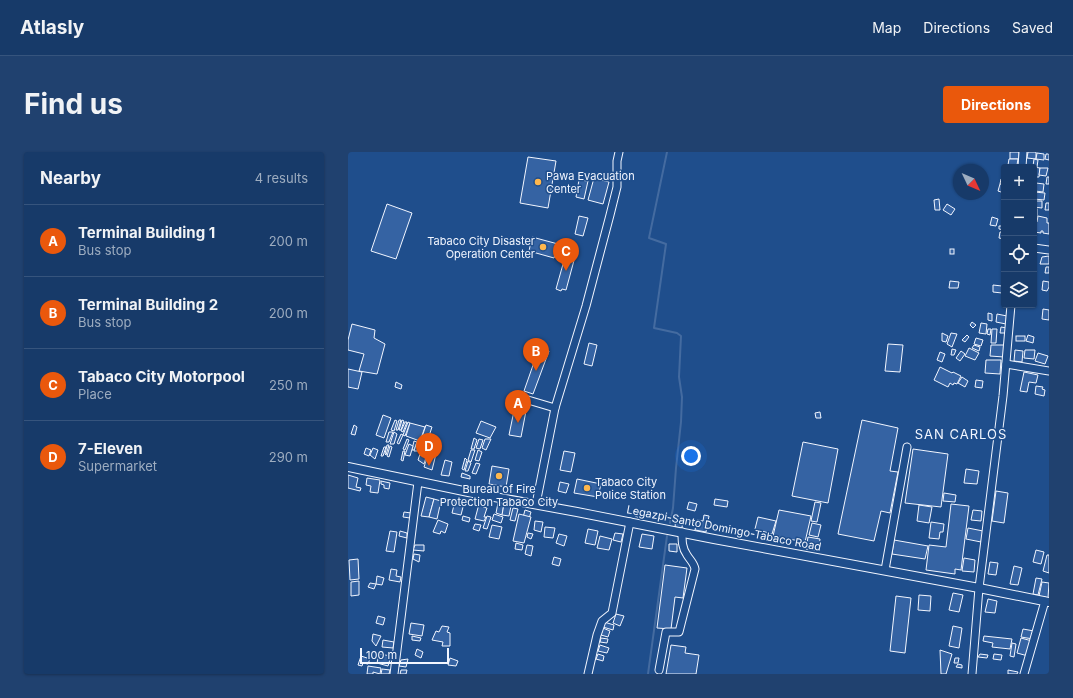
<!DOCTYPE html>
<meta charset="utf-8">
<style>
body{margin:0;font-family:Inter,sans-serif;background:#20416f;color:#f1f3f6}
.controls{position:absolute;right:12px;top:12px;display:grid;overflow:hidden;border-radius:4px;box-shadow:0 1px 3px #0004}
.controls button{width:36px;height:36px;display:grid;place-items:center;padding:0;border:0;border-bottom:1px solid #36547d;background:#173a69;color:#f1f3f6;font:20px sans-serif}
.compass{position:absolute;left:605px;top:12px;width:36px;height:36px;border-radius:50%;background:#173a69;box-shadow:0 1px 3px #0004;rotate:134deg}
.scale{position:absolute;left:12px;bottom:10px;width:89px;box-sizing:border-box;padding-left:4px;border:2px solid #f2f6ff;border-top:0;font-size:11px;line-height:14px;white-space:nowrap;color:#f2f6ff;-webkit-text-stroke:3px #1f4e8c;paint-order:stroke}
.you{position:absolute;left:343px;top:304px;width:14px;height:14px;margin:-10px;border:3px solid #fff;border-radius:50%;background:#1a73e8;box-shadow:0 0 0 6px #1a73e833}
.badge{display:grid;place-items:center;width:26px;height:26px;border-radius:50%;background:#ea580c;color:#fff;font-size:13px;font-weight:700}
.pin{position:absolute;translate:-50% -33px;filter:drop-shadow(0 1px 2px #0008)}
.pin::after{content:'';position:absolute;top:21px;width:14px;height:12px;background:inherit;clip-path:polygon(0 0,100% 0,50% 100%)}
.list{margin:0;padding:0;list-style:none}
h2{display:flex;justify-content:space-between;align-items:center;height:52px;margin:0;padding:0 16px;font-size:17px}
h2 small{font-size:13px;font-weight:400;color:#9eadc0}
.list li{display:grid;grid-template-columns:26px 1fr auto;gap:12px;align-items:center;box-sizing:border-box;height:72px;padding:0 16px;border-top:1px solid #36547d}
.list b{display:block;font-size:15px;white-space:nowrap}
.list p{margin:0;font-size:13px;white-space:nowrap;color:#9eadc0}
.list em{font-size:13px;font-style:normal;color:#9eadc0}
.icon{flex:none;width:22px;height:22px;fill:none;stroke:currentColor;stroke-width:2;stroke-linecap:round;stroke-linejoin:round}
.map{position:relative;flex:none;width:701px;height:522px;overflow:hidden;border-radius:4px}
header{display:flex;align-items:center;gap:24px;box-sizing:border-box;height:56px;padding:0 20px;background:#173a69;border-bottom:1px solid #36547d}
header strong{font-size:19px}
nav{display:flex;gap:22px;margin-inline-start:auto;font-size:14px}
.intro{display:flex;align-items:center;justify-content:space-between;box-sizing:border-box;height:96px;padding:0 24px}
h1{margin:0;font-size:28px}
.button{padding:10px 18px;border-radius:4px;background:#ea580c;color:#fff;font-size:14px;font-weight:700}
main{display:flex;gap:24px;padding:0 24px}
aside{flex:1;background:#173a69;border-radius:4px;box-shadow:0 1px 3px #0004}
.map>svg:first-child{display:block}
</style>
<header>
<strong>Atlasly</strong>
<nav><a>Map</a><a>Directions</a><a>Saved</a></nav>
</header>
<div class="intro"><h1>Find us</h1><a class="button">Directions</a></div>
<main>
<aside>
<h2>Nearby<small>4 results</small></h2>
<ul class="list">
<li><span class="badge">A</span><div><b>Terminal Building 1</b><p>Bus stop</p></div><em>200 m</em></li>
<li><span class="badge">B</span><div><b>Terminal Building 2</b><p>Bus stop</p></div><em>200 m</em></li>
<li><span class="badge">C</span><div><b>Tabaco City Motorpool</b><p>Place</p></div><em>250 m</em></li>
<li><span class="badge">D</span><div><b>7-Eleven</b><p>Supermarket</p></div><em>290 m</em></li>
</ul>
</aside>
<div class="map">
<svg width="701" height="522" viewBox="0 0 701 522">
<rect width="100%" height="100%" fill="#1f4e8c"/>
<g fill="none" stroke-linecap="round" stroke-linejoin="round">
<!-- stream -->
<g stroke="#446ba0" stroke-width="2">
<path d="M319,0l-18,86 17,6 -12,84 23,5 4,3 -2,41 3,20 -1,25 -5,46 -3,40 -3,15"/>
<path d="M300,522l19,-138"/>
</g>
</g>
<!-- building -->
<g fill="#3563a3" stroke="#f2f6ff">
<rect x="662" y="0" width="9" height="7"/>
<path d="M680,0h8v7l-9,-1z"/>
<path d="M689,1l7,1v6l-8,-1z"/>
<path d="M698,2h3v6l-4,-1z"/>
<path d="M180,5l28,4 -8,47 -28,-5z"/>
<path d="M661,7h9l-1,6h-9z"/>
<path d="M686,7l4,1 -1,7 -4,-1z"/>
<rect x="660" y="13" width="9" height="2"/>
<path d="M686,15l6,1 -1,9h-5z"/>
<path d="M692,16h8l-2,8 -7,-1z"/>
<path d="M699,25h2v7h-3z"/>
<path d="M246,26l15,4 -6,22 -15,-4z"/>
<path d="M653,27l3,1v5l-4,-1z"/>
<path d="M231,28l9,1 -4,18 -8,-2z"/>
<path d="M688,31l8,1 -1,8 -8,-1z"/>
<path d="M652,32l4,1v8l-6,-2z"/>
<path d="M686,40l11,1 -1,7 -10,-1z"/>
<path d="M591,47l1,11h-5l-1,-10z"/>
<path d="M686,49h8v7l-8,-1z"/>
<path d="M698,51h3v7h-4z"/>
<path d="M39,52l25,9 -16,46 -25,-8z"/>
<path d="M599,52l8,5 -4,6 -8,-5z"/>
<rect x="686" y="57" width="3" height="8"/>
<path d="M231,64l9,2 -5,18 -8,-2z"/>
<path d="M690,64l9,2v5h2v11l-6,-1v-2h-2v2l-7,-1v-7l3,-3z"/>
<path d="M644,65l6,2 -2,7 -6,-1z"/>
<path d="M651,74h5v4l-5,-1z"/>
<path d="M652,80h4v7l-5,-1z"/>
<path d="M184,85l26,7 -4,14 -25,-7z"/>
<rect x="602" y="97" width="4" height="5"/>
<path d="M219,98l9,3 -10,37 -4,-1 -1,2 -5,-2z"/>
<path d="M701,104v8h-9l2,-7z"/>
<path d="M698,115h3v6h-4z"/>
<path d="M602,129l9,1 -1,6h-9z"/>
<path d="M695,129l6,1v5l-2,4 -5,-1z"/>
<path d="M645,133l9,1v7l-9,-1z"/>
<path d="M695,157l6,1v10l-7,-1z"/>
<path d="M640,161l4,1v7l-4,-1z"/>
<path d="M649,162l10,2 -1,8 -10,-2z"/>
<path d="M624,170l4,3 -3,3 -3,-3z"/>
<path d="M633,171l6,1 -1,10 -7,-1z"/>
<path d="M4,172l23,6 -1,8 11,6 -8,30 -18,-3 5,-17 -16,-4v-10z"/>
<path d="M653,175l6,1 -1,5h-6z"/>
<path d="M640,177h3l-1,6 -3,-1z"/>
<path d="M644,177h5l-1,14h-5z"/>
<path d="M594,181l6,3 -2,6 -4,-1z"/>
<path d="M603,181l6,1 -5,13 -5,-3z"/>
<path d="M619,183l2,2 -4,5 -3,-2z"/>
<path d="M680,183l6,2 -1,6 -7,-2z"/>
<rect x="668" y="184" width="9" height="5"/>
<path d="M628,186l7,2 -2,6 -7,-2z"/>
<path d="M241,191l8,2 -5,21 -8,-2z"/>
<path d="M540,192l15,1 -3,27 -15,-1z"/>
<path d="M626,193l6,2 -1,4 -7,-3z"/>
<path d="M643,193h13v12l-14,-1z"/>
<path d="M191,196l10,3 -16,43 -9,-3z"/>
<path d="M621,196l10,5 -4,7 -10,-4z"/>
<path d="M604,197l4,1 -2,5h-3z"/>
<path d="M667,198l8,1 -1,11 -8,-1z"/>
<path d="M677,198h10l-1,9 -10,-1z"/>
<path d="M613,199l4,3 -5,7 -4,-3z"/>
<path d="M592,200l5,2 -3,8 -5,-2z"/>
<path d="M690,201l10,3 -3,8 -10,-3z"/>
<path d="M638,208h15l-1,14 -15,-1z"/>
<path d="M592,215l12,6 1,-1 8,4 -4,8 -3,-1 -1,2 -3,-2 -2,4 -14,-7z"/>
<path d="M0,217l14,3 -4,17 -10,-2z"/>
<path d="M676,220l14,3 -2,8 -7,-1 -2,10 -7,-1z"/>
<path d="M614,225l6,4 -3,6 -7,-4z"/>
<path d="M628,228l7,1 -1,7 -7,-1z"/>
<path d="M48,230l6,3 -1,4 -6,-2z"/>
<path d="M688,234l7,1 -1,2 3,1 -1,6 -9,-2z"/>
<path d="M168,249l5,1 -1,7 6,2 -5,26 -12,-2z"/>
<path d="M472,260l1,6h-5l-1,-5z"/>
<path d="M35,263l8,3 -7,20 -8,-3z"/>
<path d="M47,268l2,1 -3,10 -3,-1z"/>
<path d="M51,268h2l-3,10h-2z"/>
<path d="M54,268l2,1 -3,9h-2z"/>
<path d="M514,268l36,8 -8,43 8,1 -8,41 -9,-2 -7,30 -36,-7z"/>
<path d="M133,269l15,6 -6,11 -14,-5z"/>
<path d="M57,270h2l-4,10 -2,-1z"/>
<path d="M60,270l2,1 -5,13 -2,-1z"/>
<path d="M62,271l15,4 -5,14 -14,-5z"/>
<path d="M6,273l3,2 -2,8 -4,-1z"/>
<path d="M78,273l6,2 -4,12 -6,-2z"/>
<path d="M41,280h4l-4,10h-3z"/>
<path d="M46,280l3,2 -3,10h-4z"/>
<path d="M53,282l2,1 -4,9 -2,-1z"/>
<path d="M80,286l4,1 -2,7 -5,-1z"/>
<path d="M126,286l3,2 -3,9h-3z"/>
<path d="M59,287l2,1 -4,10 -2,-1z"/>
<path d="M131,287l4,1 -3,9 -4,-1z"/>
<path d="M137,287h6l-5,11 -4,-2z"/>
<path d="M66,289l3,1 -3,8h-2z"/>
<path d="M69,290h3l-2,9h-4z"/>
<path d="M455,290l35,7 -10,54 -36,-7z"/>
<path d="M61,292l4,2 -3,10 -5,-1z"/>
<path d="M39,293h2l-3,10 -1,-1z"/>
<path d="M42,294l2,1 -3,10 -2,-1z"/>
<path d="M36,295h2l-3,9h-2z"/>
<path d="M81,295l-5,17 -6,-4 4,-12z"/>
<path d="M18,296l5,2 -2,6 -5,-2z"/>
<path d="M25,296l5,2 -3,9 -5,-4z"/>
<path d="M565,297l35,5 -7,53 -36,-4z"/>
<path d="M123,298h4l-4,12 -3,-2z"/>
<path d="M130,298l4,2 -3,9 -4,-1z"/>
<path d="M55,299h2l-2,10 -2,-1z"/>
<path d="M216,299l11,2 -4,19 -11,-2z"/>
<path d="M81,300l7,2 -4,16 -8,-3z"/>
<path d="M117,306l2,2 -3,10 -2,-1z"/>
<path d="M97,308l7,2 -3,14 -8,-1z"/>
<path d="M120,309l3,2 -3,8h-3z"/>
<path d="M128,311l4,1 -4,10 -4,-1z"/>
<path d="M144,314l17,3 -3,18 -17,-3z"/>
<path d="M618,317l13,2 -2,13 -13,-1z"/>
<path d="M114,321l8,3v3l-9,-2z"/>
<path d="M0,323l10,3 -2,9 5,1 -1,3 -12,-3z"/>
<path d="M19,326l13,2 -2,13 -8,-1 1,-6 -5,-1z"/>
<path d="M229,327l24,5 -3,13 -24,-4z"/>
<path d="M33,329l9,2 -1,6 -5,-1v-3l-3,-1z"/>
<path d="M212,330l9,2 -3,9 -8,-2z"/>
<path d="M648,339l12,2 -4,30 -12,-2z"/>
<path d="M596,341l12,2 -1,7 -12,-1z"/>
<path d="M78,345l8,2 -5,18 -8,-1z"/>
<path d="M86,347l7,2 -4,18 -8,-2z"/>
<path d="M367,347l13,2 -1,6 -13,-2z"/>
<path d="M107,349l9,2 -3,12 -9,-2z"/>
<path d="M341,350l8,2 -2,7 -8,-2z"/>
<path d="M467,350l6,1 -4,19 -6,-1z"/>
<path d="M150,351l6,1 -2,11 -6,-2z"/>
<path d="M131,352l4,1v2l4,1 -3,9h2l-2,4 -9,-2z"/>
<path d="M156,352l7,2 -2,10 -7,-1z"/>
<path d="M603,352l18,2 -8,64 -6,-1v5l-29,-4 3,-25 17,2z"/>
<path d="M571,353l13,2 -3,16 -12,-2z"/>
<path d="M165,356l5,1 -3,12 -5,-1z"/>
<path d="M177,358l6,2 -3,10 -6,-1z"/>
<path d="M431,358l32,6 -6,26 -32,-6z"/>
<path d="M625,358l9,1 -1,10 -10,-1z"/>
<path d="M56,360l7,1 -1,5 -7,-1z"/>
<path d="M288,360l5,1 -1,5 -5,-2z"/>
<path d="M146,362l9,3 -2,6 -9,-3z"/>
<path d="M171,362l12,3 -7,26 -11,-2z"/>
<path d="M356,363l5,1 -3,16 -11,-2 2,-10 6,1z"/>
<path d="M115,364l7,2 -1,4 -7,-2z"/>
<path d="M139,364l4,1 -4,12 -4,-1z"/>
<path d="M328,365l7,1 -1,10 -7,-1z"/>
<path d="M410,365l18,4 -4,13 -17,-5z"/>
<path d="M90,368l10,4 -3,9 -4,-2 -1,3 -7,-2z"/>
<path d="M187,369l8,1 -2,10 -7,-2z"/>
<path d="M583,370l13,2 -1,8h-3l-1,7 -10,-1z"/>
<path d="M464,371l9,2 -3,12 -9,-2z"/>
<path d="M127,372l6,1 -2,6 -6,-2z"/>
<path d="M144,373l10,2 -3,12 -10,-2z"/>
<path d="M197,375l10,1 -2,10 -9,-1z"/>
<path d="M620,376l15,3 -2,11 -15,-3z"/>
<path d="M240,377l10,2 -3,14 -10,-2z"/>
<path d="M42,379l7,1 -3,20 -8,-1z"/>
<path d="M52,379l7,2v5l-8,-2z"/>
<path d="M180,381l5,1 -2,5 -4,-2z"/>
<path d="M267,381l8,1 -2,8 -8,-2z"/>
<path d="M211,382l8,2 -3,10 -8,-3z"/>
<path d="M294,382l12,2 -2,13 -13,-2z"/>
<path d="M252,384l12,3 -3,11 -12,-2z"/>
<path d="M460,385l12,2 -1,7 -3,-1 -1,5 -9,-1z"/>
<path d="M546,388l34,6 -3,13 -33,-5z"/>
<path d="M168,391l7,2 -1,5 -7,-1z"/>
<path d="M321,392h8v8l-8,-1z"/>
<path d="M67,393h9v6l-11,-1z"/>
<path d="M179,393l6,1 -2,10 -6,-2z"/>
<path d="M688,398l8,2 -3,12 -8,-2z"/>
<path d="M66,402l6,1 -1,7 -6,-3z"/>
<path d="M699,403h2v18l-6,-2z"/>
<path d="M206,405l7,2 -2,7 -7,-2z"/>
<path d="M616,406l11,2 -1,12 -12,-1z"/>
<path d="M10,407l1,20 -9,1 -1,-20z"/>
<path d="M642,410l8,1 -2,12 -8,-1z"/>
<path d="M317,413l22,3 -4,30 -8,-1 -4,32 -14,-1z"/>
<path d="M666,414l8,2 -4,17 -8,-1z"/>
<path d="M43,417l6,1 -1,6 5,1 -1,5 -11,-2z"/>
<path d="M29,424l7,2 -2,7 -6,-1z"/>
<path d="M688,426l6,1 -4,16 -5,-1z"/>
<path d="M11,429v14l-8,1v-14z"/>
<path d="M694,430l7,1 -1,15 -9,-2z"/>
<path d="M22,431l6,1 -2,5 -6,-2z"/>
<path d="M605,441l10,2 -4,17 -10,-2z"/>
<path d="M571,443l12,1 -1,15 -12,-1z"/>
<path d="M548,444l15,2 -6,55 -15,-2z"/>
<path d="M640,447l9,2 -2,12 -10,-1z"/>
<path d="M268,462l8,2 -4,10 -7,-3z"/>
<path d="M30,464l7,2 -2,7 -7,-2z"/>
<path d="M256,470l10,3 -1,5 -10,-3z"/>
<path d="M63,471l13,2 -2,11 -13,-2z"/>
<path d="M94,474l7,1 -2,5 3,1v13h-8l1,-4 -11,-2 4,-9 3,1z"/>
<path d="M605,474l9,2 -3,20 -10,-2z"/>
<path d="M255,476l7,3 -2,6 -7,-2z"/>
<path d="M675,477l11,2 -1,8 -12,-2z"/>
<path d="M25,482l8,2 -5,10 -4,-5z"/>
<path d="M64,484l9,2 -1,3 -8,-1z"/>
<path d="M636,484l28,3 -2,10 -18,-2 1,-4 -10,-2z"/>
<path d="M253,486l7,1 -1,4 -7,-1z"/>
<path d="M673,486l11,3 -4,15 -11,-3z"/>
<path d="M35,488l11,2 -1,6 -11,-1z"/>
<path d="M664,491l4,1 -2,13 -4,-1z"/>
<path d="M252,493l9,3 -2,5 -9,-2z"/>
<path d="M323,493l15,2 -1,6 14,2 -3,19h-30z"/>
<path d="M69,497l6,3 -2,6 -6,-3z"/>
<path d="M592,498l12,4 -6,20h-5z"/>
<path d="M31,502l12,2 -3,10 -11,-3z"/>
<path d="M250,502l6,2 -1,5 -7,-2z"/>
<path d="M632,502l8,1 -1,3 -9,-1z"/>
<path d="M646,502l8,1 -1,5 -8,-1z"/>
<path d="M13,504l9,3 -2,5 -5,-1 -1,3 -4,-1z"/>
<path d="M102,506l8,3 -2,5 -8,-1z"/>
<path d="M607,506h4l-1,5h-4z"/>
<path d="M60,507l-2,8 -7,-1 2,-6z"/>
<path d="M610,512l4,1v3l-6,-1z"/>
<path d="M20,514l13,2 -1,6 -7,-2v2h-6z"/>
<path d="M34,517l8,1 -1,4h-8z"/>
<path d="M53,518h6l-1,4h-6z"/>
<path d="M660,518l10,2 -1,2h-9z"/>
</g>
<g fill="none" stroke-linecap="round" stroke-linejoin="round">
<!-- minor casing -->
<g stroke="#f2f6ff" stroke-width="9">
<g id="minor">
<path d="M674,15l1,-15"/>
<path d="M686,96l15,2"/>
<path d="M658,212l43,7"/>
<path d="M180,248l27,8"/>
<path d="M188,352l19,-96 31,-102 24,-91 7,-28v-26l2,-9"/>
<path d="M537,418l22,-123"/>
<path d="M311,518l7,-38h13l16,-63c-1,-6 -5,-9 -8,-14 -5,-7 -5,-14 -5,-23"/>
<path d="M46,522l24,-192"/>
<path d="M240,522l9,-39 5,-14 10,-8 18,-91"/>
<path d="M624,522l7,-86 24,-192 8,-91"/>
<path d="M676,522l21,-73"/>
</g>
</g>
<!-- major casing -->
<g stroke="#f2f6ff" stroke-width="10">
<path id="major" d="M0,315l130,27 99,18 137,27 265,49 70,14"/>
</g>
<!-- minor -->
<use href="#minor" stroke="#1f4e8c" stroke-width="7"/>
<!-- major -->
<use href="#major" stroke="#1f4e8c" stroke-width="8"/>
</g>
<!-- markers -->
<g fill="#ffb74d" stroke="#1f4e8c" stroke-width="1.5">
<circle cx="190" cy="30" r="4"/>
<circle cx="195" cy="95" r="4"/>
<circle cx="151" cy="324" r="4"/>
<circle cx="239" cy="336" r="4"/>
</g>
<g text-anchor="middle" stroke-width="3" stroke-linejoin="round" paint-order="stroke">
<!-- poi labels -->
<g font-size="11" fill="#f2f6ff" stroke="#1f4e8c" text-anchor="start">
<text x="198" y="28">Pawa Evacuation<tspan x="198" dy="13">Center</tspan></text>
<text x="187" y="93" text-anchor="end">Tabaco City Disaster<tspan x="187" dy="13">Operation Center</tspan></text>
<text x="247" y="334">Tabaco City<tspan x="247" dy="13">Police Station</tspan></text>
<text x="151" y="341" text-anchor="middle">Bureau of Fire<tspan x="151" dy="13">Protection Tabaco City</tspan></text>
</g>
<!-- street labels -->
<g font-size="11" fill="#f2f6ff" stroke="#1f4e8c">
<text transform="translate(376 376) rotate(11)" y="4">Legazpi-Santo Domingo-Tabaco Road</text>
</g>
<!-- quarter labels -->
<g font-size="13" letter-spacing="1" fill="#f2f6ff" stroke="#1f4e8c">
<text x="613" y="287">SAN CARLOS</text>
</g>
</g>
</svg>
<div class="controls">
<button>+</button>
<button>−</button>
<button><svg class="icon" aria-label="locate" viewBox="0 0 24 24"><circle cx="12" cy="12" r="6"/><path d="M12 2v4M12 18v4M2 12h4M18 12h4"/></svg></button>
<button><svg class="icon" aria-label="layers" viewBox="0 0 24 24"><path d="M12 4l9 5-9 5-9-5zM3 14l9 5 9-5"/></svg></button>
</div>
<svg class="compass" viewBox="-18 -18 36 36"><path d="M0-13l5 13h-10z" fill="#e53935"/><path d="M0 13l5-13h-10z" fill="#9eadc0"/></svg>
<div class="scale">100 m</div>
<div class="you"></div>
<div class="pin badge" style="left:170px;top:271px">A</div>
<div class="pin badge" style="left:188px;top:219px">B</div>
<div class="pin badge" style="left:218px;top:119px">C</div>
<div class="pin badge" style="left:81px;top:314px">D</div>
</div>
</main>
